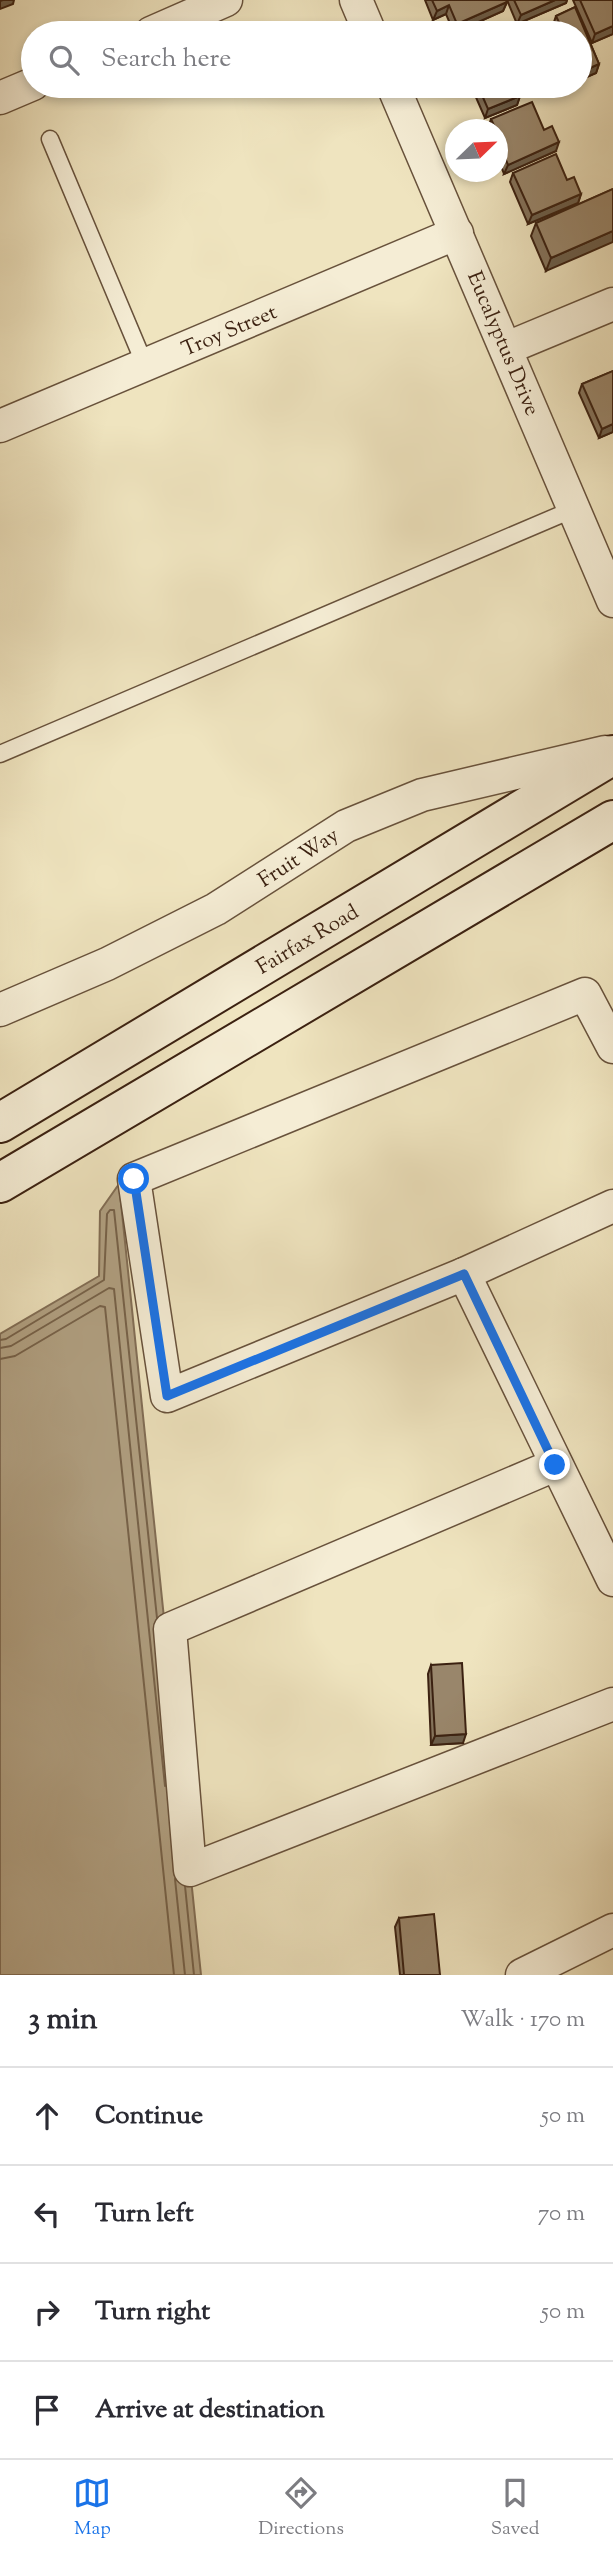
<!DOCTYPE html>
<meta charset="utf-8">
<style>
body{margin:0;font-family:"Sorts Mill Goudy",serif;background:#f7f7f7;color:#2b2b33}
.compass{position:absolute;left:445px;top:119px;width:63px;height:63px;border-radius:50%;background:#fff;box-shadow:0 4px 10px #0003;rotate:67deg}
.stop{position:absolute;width:21px;height:21px;margin:-16px;border:5px solid #1a73e8;border-radius:50%;background:#fff}
.stop.end{background:#1a73e8;border-color:#fff;box-shadow:0 2px 7px #0008}
.list{margin:0;padding:0;list-style:none}
h2{display:flex;justify-content:space-between;align-items:center;height:91px;margin:0;padding:0 28px;font-size:30px}
h2 small{font-size:23px;font-weight:400;color:#7c7c81}
.list li{display:grid;grid-template-columns:46px 1fr auto;gap:21px;align-items:center;box-sizing:border-box;height:98px;padding:0 28px;border-top:2px solid #e1e1e2}
.list b{display:block;font-size:26px;white-space:nowrap}
.list em{font-size:23px;font-style:normal;color:#7c7c81}
.icon{flex:none;width:38px;height:38px;fill:none;stroke:currentColor;stroke-width:2;stroke-linecap:round;stroke-linejoin:round}
.map{position:relative;flex:none;width:613px;height:1975px;overflow:hidden}
.search{position:absolute;background:#fff;box-shadow:0 4px 10px #0003;left:21px;right:21px;top:21px;height:77px;display:flex;align-items:center;gap:18px;box-sizing:border-box;padding:0 24px;border-radius:38px;color:#7c7c81;font-size:26px}
.sheet{height:483px;background:#fff}
nav{display:flex;justify-content:space-around;align-items:center;box-sizing:border-box;height:98px;border-top:2px solid #e1e1e2;background:#fff;font-size:19px;color:#7c7c81}
nav a{display:grid;justify-items:center;gap:4px}
nav .on{color:#1a73e8}
.map>svg:first-child{display:block}
</style>
<div class="map">
<svg width="613" height="1975" viewBox="0 0 613 1975">
<rect width="100%" height="100%" fill="#efe4bf"/>
<filter id="stains"><feTurbulence type="fractalNoise" baseFrequency=".00286" numOctaves="4"/><feColorMatrix values="0 0 0 0 .2 0 0 0 0 .09 0 0 0 0 .02 0 0 0 .5 -.17"/></filter>
<radialGradient id="worn" r=".72"><stop offset=".6" stop-color="#630" stop-opacity="0"/><stop offset="1" stop-color="#630" stop-opacity=".3"/></radialGradient>
<!-- water -->
<path fill="#b2a284" stroke="#826e56" stroke-width="2" d="M119,1184l82,791h-201v-641l99,-58 1,-65z"/>
<g fill="none" stroke-linecap="round" stroke-linejoin="round">
<!-- shore -->
<g stroke="#76624a" stroke-width="2">
<path d="M0,1340l6,-1 98,-59 3,-66 3,-4h4l43,408"/>
<path d="M0,1348l11,-2 98,-58 5,1 51,497"/>
<path d="M0,1359l15,-3 85,-50 5,1 69,668"/>
<path d="M175,1879l10,96"/>
<path d="M185,1886l9,89"/>
</g>
<!-- lane casing -->
<g stroke="#68523c" stroke-width="19">
<g id="lane">
<path d="M50,139l95,226"/>
<path d="M0,754l574,-245"/>
</g>
</g>
<!-- street casing -->
<g stroke="#68523c" stroke-width="35">
<g id="street">
<path d="M356,0l14,33"/>
<path d="M151,33l75,-33"/>
<path d="M393,86l220,515"/>
<path d="M0,98l33,-14"/>
<path d="M507,348l106,-44"/>
<path d="M0,426l457,-193"/>
<path d="M0,1010l107,-46 109,-55 130,-83 76,-31 183,-43"/>
<path d="M613,1047l-28,-53 -451,185 33,217 297,-122 149,-68"/>
<path d="M464,1274l149,306"/>
<path d="M555,1465l-385,164 20,241 423,-166"/>
<path d="M522,1975l91,-45"/>
</g>
</g>
<!-- secondary casing -->
<g stroke="#3b2111" stroke-width="42">
<g id="secondary">
<path d="M0,1123l613,-368"/>
<path d="M0,1183l613,-363"/>
</g>
</g>
<!-- lane -->
<use href="#lane" stroke="#f5edd5" stroke-width="16"/>
<!-- street -->
<use href="#street" stroke="#f5edd5" stroke-width="32"/>
<!-- secondary -->
<use href="#secondary" stroke="#f5edd5" stroke-width="38"/>
</g>
<!-- wall -->
<g fill="#84735c" stroke="#3b2111" stroke-width="2">
<path d="M425,0h81l1,2 -4,9 -49,22 -8,-19 -13,6z"/>
<path d="M507,0h60l-1,3 -49,21z"/>
<path d="M573,0h40v34l-21,9z"/>
<path d="M575,7l24,57 -3,9 -16,7v-47h-24l-3,-8 3,-9z"/>
<path d="M471,86h52l-6,2 3,8 -3,9 -32,13z"/>
<path d="M491,119l53,11 12,21 -52,23 -6,-16v-28h-9l-1,-2z"/>
<path d="M513,173l54,7 14,14 -3,9 -50,21 -18,-42z"/>
<path d="M613,189l-67,82 -15,-35 5,-13z"/>
<path d="M613,371v61l-14,6 -20,-45 3,-9z"/>
<path d="M431,1665l32,78 -32,2 -3,-71z"/>
<path d="M399,1918l41,57h-40l-5,-48z"/>
</g>
<!-- shaded-wall -->
<g fill="#6b5e4b" stroke="#3b2111" stroke-width="2">
<path d="M3,0h11l-1,4 -13,5v-8z"/>
<path d="M555,0h12l-1,3 -49,21 4,-9z"/>
<path d="M507,2l-4,9 -49,22 3,-9z"/>
<path d="M449,5l-3,9 -13,6 4,-9z"/>
<path d="M613,26v8l-21,9 3,-9z"/>
<path d="M599,64l-3,9 -16,7 1,-8z"/>
<path d="M520,96l-3,9 -32,13 3,-9z"/>
<path d="M559,142l-3,9 -52,23 4,-9z"/>
<path d="M581,194l-3,9 -50,21 4,-9z"/>
<path d="M613,231v11l-67,29 5,-13z"/>
<path d="M613,424v8l-14,6 3,-9z"/>
<path d="M466,1734l-3,9 -32,2 4,-9z"/>
</g>
<!-- building -->
<g fill="#99866b" stroke="#3b2111" stroke-width="2">
<path d="M432,0h74l1,2 -50,22 -8,-19 -12,6z"/>
<path d="M514,0h41l-34,15z"/>
<path d="M580,0h33v26l-18,8z"/>
<path d="M575,7l24,57 -18,8 -1,-2v-37h-16l-8,-17z"/>
<path d="M478,86h38l4,10 -32,13z"/>
<path d="M532,102l12,28 8,-4 7,16 -51,23 -10,-24v-11h-2l-5,-11z"/>
<path d="M556,154l11,26 7,-3 7,17 -49,21 -19,-42z"/>
<path d="M613,189v42l-62,27 -15,-35z"/>
<path d="M613,371v53l-11,5 -20,-45z"/>
<path d="M462,1663l4,71 -31,2 -4,-71z"/>
<path d="M434,1914l6,61h-36l-5,-57z"/>
</g>
<g fill="none" stroke-linecap="round" stroke-linejoin="round">
<!-- route -->
<path stroke="#1a73e8" stroke-width="9" d="M134,1179l33,217 297,-122 91,191"/>
</g>
<g text-anchor="middle" stroke-width="7" stroke-linejoin="round" paint-order="stroke">
<!-- street labels -->
<g font-size="21" fill="#3b2111" stroke="#f5edd5">
<text transform="translate(229 330) rotate(-23)" y="7">Troy Street</text>
<text transform="translate(504 343) rotate(67)" y="7">Eucalyptus Drive</text>
<text transform="translate(298 857) rotate(-33)" y="7">Fruit Way</text>
<text transform="translate(307 939) rotate(-31)" y="7">Fairfax Road</text>
</g>
</g>
<rect width="100%" height="100%" filter="url(#stains)"/>
<rect width="100%" height="100%" fill="url(#worn)"/>
</svg>
<svg class="compass" viewBox="-18 -18 36 36"><path d="M0-13l5 13h-10z" fill="#e53935"/><path d="M0 13l5-13h-10z" fill="#7c7c81"/></svg>
<div class="stop" style="left:134px;top:1179px"></div>
<div class="stop end" style="left:555px;top:1465px"></div>
<div class="search"><svg class="icon" aria-label="search" viewBox="0 0 24 24"><circle cx="10" cy="10" r="6"/><path d="M15 15l6 6"/></svg>Search here</div>
</div>
<section class="sheet">
<h2>3 min<small>Walk · 170 m</small></h2>
<ul class="list">
<li><svg class="icon" aria-label="ahead" viewBox="0 0 24 24"><path d="M12 20V5M6 11l6-6 6 6"/></svg><div><b>Continue</b></div><em>50 m</em></li>
<li><svg class="icon" aria-label="left" viewBox="0 0 24 24"><path d="M17 20v-9H6M10 6l-5 5 5 5"/></svg><div><b>Turn left</b></div><em>70 m</em></li>
<li><svg class="icon" aria-label="right" viewBox="0 0 24 24"><path d="M7 20v-9h11M14 6l5 5-5 5"/></svg><div><b>Turn right</b></div><em>50 m</em></li>
<li><svg class="icon" aria-label="arrive" viewBox="0 0 24 24"><path d="M6 21V4h12l-3 4 3 4H6"/></svg><div><b>Arrive at destination</b></div></li>
</ul>
</section>
<nav>
<a class="on"><svg class="icon" aria-label="map" viewBox="0 0 24 24"><path d="M3 6l6-2 6 2 6-2v14l-6 2-6-2-6 2zM9 4v14M15 6v14"/></svg>Map</a>
<a><svg class="icon" aria-label="directions" viewBox="0 0 24 24"><path d="M12 3l9 9-9 9-9-9zM9 14v-3h6M13 9l2 2-2 2"/></svg>Directions</a>
<a><svg class="icon" aria-label="saved" viewBox="0 0 24 24"><path d="M7 4h10v16l-5-4-5 4z"/></svg>Saved</a>
</nav>
